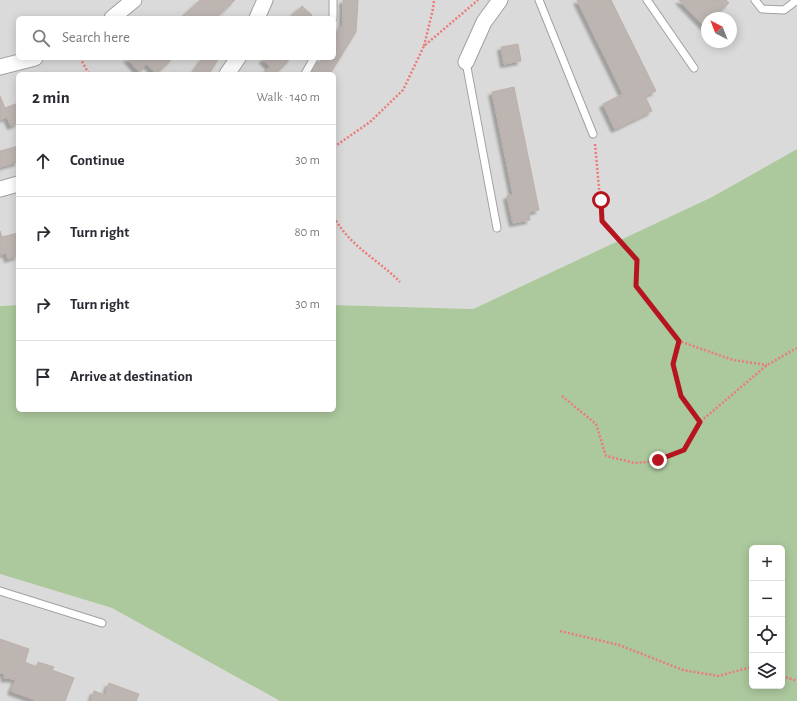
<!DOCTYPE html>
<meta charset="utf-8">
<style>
body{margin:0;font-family:"Alegreya Sans",sans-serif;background:#f2f2f3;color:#2b2b33}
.controls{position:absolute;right:12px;bottom:12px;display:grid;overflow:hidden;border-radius:6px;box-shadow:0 2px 10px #0003}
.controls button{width:36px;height:36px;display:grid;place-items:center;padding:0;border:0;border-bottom:1px solid #e1e1e2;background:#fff;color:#2b2b33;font:20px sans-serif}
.compass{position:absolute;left:701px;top:12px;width:36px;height:36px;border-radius:50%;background:#fff;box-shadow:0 2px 10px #0003;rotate:318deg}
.stop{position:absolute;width:12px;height:12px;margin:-9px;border:3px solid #b6141e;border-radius:50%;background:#fff}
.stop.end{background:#b6141e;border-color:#fff;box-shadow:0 1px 4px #0008}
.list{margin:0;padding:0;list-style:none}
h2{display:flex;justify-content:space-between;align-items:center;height:52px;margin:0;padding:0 16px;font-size:17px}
h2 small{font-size:13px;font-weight:400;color:#7c7c81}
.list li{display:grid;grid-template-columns:26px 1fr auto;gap:12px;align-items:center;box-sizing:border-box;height:72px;padding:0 16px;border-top:1px solid #e1e1e2}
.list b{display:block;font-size:15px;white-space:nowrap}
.list em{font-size:13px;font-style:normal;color:#7c7c81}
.icon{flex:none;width:22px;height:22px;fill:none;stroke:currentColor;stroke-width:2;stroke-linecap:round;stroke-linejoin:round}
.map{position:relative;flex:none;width:797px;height:701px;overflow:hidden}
.search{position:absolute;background:#fff;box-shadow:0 2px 10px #0003;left:16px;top:16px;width:320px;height:44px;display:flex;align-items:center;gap:10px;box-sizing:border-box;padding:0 14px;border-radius:6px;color:#7c7c81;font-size:15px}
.panel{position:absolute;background:#fff;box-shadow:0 2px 10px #0003;left:16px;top:72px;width:320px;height:340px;border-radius:6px}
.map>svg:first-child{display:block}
</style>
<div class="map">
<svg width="797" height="701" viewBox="0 0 797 701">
<defs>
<filter id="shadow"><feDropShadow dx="-3.5" dy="3.5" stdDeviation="1" flood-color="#0004"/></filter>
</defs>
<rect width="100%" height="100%" fill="#edeae4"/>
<!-- residential -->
<g fill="#dbdada" fill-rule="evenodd">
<path d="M0,0h797v149l-85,48 -239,112 -139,-4v-231h-316v231l-18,1zM18,18h316v40h-316zM707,18h24v24h-24z"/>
<path d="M0,574l112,34 168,93h-280z"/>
</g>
<!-- forest -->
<path fill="#acc89d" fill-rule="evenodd" d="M797,149v552h-517l-168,-93 -112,-34v-268l18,-1v105h316v-105l139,4 239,-112zM752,548h30v138h-30z"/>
<!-- building -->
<g fill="#bdb5b1" stroke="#bdb0a8" filter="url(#shadow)">
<path d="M200,0h35l-19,18h-35z"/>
<path d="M343,0h15l-2,32 -26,42h-18l10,-16h12v-20l9,-14z"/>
<path d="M577,0h34l45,91 -11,5 7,15 -37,18 -12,-25 20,-10z"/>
<path d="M679,0h47l3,3 -13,12 4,3h-13v11z"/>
<path d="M302,6l10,9 -3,3h-20z"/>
<path d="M518,44l3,17 -17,3 -3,-17z"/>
<path d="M127,58h46l-17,16 -9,-10 -8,8z"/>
<path d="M203,58h16l-10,16h-17z"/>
<path d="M264,58h27l-14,14 2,2h-17l8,-7 -7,-7z"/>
<path d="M514,87l25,123 -10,2 1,8 -17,3 -6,-27 6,-2 -21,-102z"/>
<path d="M0,96l5,12 13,-5v20l-7,3 -4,-9 -7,3z"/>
<path d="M18,146v16l-18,5v-16z"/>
<path d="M0,231l2,6 16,-4v23l-10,3 -2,-6 -6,2z"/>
<path d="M0,639l29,10 -4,13 12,5 1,-5 16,5 -2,3 22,8 -9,23h-27l-27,-10 5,-12 -12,-1 1,-4 -5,-1z"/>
<path d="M109,683l30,11 -3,7h-45l3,-10 11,4z"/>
</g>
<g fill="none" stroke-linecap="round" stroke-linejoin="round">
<!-- service casing -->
<g stroke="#a1a1a1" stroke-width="9">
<g id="service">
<path d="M333,0v18"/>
<path d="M539,0l54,134"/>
<path d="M647,0l47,68"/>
<path d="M755,0l7,9 22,1 13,-10"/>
<path d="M466,62l31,166"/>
<path d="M305,74l9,-16"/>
<path d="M0,591l102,32"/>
</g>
</g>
<!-- minor casing -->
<g stroke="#a1a1a1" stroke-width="17">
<g id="minor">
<path d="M112,18l22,-18"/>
<path d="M257,18l8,-18"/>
<path d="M466,62l18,-40 16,-22"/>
<path d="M0,67l35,-9"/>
<path d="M227,74l11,-16"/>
<path d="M0,189l18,-5"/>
</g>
</g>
<!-- path -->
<g stroke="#eb7c77" stroke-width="2.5" stroke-dasharray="2 2" stroke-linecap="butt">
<path d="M424,46l9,-37 1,-9"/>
<path d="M80,58l9,16"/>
<path d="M595,144l7,77 35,39 -1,26 43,55 54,19 34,5"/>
<path d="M334,147l36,-25 33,-32 21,-44 54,-46"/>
<path d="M334,217c16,30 44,42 66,65"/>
<path d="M679,341l-6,23 8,32 19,26"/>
<path d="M562,396l34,28 10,32 29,7 24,-2 25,-11 16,-28 67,-57 30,-17"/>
<path d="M560,631l59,14 64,25 35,6 34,-9"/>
<path d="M782,676l15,5"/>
</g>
<!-- service -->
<use href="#service" stroke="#fff" stroke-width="7"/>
<!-- minor -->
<use href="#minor" stroke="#fff" stroke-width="15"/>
</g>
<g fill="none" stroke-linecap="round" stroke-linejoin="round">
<!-- route -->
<path stroke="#b6141e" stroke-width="5" d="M601,200l1,21 35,39 -1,26 43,55 -6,23 8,32 19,26 -16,28 -26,10"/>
</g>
</svg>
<div class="controls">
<button>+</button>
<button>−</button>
<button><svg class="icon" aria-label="locate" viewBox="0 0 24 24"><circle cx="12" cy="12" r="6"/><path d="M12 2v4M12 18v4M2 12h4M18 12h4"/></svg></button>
<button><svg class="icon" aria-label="layers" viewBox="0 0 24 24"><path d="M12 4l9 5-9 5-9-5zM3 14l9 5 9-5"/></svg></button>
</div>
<svg class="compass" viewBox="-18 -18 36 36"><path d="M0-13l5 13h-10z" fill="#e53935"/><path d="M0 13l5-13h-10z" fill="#7c7c81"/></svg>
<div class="stop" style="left:601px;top:200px"></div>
<div class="stop end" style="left:658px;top:460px"></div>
<div class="search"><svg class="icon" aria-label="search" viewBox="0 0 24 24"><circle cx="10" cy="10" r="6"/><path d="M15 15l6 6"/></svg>Search here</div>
<section class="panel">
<h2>2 min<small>Walk · 140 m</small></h2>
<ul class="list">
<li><svg class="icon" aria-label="ahead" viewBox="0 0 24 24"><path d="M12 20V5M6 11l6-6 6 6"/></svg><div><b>Continue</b></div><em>30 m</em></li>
<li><svg class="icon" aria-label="right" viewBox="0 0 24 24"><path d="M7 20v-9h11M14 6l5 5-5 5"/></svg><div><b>Turn right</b></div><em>80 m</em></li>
<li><svg class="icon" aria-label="right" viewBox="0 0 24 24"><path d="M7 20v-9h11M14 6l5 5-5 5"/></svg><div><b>Turn right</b></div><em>30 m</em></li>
<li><svg class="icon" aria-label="arrive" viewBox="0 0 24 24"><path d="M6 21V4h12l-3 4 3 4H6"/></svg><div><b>Arrive at destination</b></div></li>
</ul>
</section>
</div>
